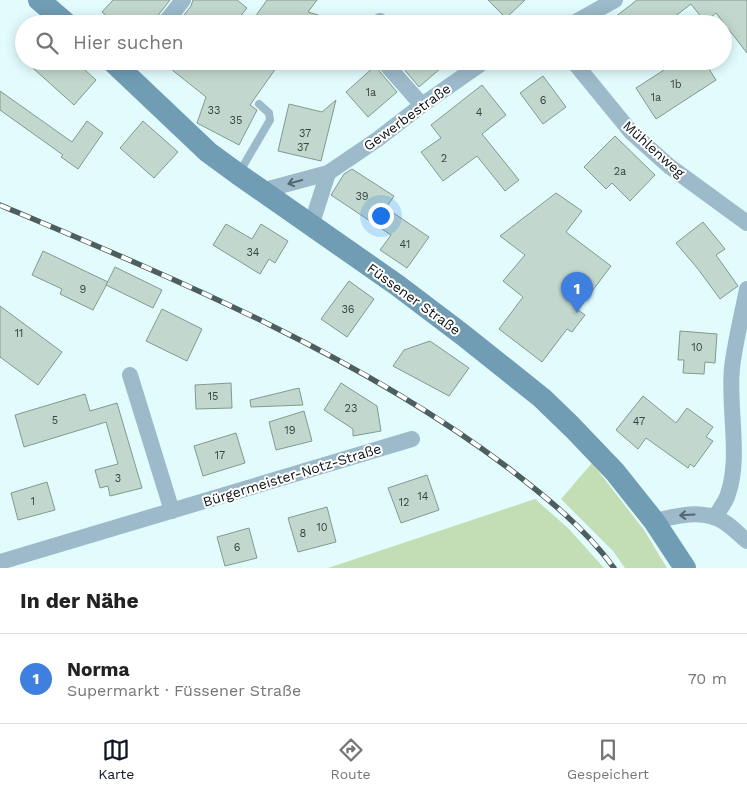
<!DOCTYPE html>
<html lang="de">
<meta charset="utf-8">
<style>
body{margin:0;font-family:"Work Sans",sans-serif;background:#f6f6f6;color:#222}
.you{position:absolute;left:380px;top:215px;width:18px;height:18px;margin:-12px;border:4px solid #fff;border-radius:50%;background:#1a73e8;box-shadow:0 0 0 8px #1a73e833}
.badge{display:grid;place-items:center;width:32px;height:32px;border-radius:50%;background:#111827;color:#fff;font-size:16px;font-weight:700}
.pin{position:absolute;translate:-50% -41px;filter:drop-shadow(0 1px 2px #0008)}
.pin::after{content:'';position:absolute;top:26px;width:18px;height:15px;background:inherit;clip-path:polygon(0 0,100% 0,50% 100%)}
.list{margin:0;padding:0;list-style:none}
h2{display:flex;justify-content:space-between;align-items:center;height:65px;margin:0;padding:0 20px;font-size:21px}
h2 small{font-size:16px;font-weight:400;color:#767676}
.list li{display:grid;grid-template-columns:32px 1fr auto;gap:15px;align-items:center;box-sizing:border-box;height:90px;padding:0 20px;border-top:1px solid #e0e0e0}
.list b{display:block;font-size:19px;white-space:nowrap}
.list p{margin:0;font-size:16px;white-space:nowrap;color:#767676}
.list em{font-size:16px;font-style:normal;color:#767676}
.icon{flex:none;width:28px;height:28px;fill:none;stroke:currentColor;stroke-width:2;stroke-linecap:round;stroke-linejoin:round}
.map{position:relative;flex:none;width:747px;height:568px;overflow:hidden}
.search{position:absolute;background:#fff;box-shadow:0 2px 12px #0003;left:15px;right:15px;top:15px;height:55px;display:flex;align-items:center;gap:12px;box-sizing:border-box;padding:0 18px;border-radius:28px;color:#767676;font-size:19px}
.sheet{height:155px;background:#fff}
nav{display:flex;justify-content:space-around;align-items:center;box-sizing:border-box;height:70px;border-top:1px solid #e0e0e0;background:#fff;font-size:14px;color:#767676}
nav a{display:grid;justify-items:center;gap:2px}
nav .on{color:#111827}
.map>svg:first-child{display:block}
</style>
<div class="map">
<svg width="747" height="568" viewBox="0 0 747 568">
<rect width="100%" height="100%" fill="#e2fcfd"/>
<!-- green -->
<g fill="#c3ddb5">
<path d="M592,463l52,67 23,38h-42l-12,-17 -52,-52z"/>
<path d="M535,499l33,29 36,40h-276z"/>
</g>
<!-- building -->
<g fill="#c2d8ce" stroke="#83998f">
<path d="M113,0h57l-14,18 -2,6h-38l-14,-12z"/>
<path d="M193,0h44l10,8 -13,16h-57l14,-18z"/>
<path d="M267,0h50l-9,12 27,8v4h-85z"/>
<path d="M488,0h37l-19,18z"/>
<path d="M637,0h110v53l-31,-40 -11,9 -14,-18 -26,20h-59z"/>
<path d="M25,61h50l21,19 -22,25z"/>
<path d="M161,61h120l-31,44 7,5 -18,35 -42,-22 9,-26z"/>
<path d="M397,61h52l-30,26z"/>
<path d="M678,61h26l12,19 -60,39 -20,-31z"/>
<path d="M375,66l22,26 -29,25 -22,-25z"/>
<path d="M543,76l23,31 -23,17 -23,-31z"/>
<path d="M482,85l24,30 -24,19 37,46 -14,11 -28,-35 -34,25 -22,-29 20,-14 -10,-13z"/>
<path d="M0,91l72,51 15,-21 16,12 -25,36 -17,-12 2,-2 -63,-45z"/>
<path d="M336,100l-15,61 -43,-10 11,-47 33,8z"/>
<path d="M143,121l35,31 -24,26 -34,-30z"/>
<path d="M615,136l40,39 -25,26 -18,-18 -6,6 -22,-22z"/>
<path d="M352,169l42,27 -8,12 43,29 -22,31 -27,-18 11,-15 -60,-40 13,-21z"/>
<path d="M556,193l26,18 -16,21 45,34 -33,44 7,5 -13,17 -5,-3 -25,33 -43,-33 24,-32 -20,-16 22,-26 -25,-19z"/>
<path d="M703,222l22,27 -9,6 22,31 -18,13 -22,-30 -22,-26z"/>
<path d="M226,224l26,15 9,-15 27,17 -13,22 -6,-4 -9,15 -47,-29z"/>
<path d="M43,251l65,31 -15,28 -33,-16 2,-5 -30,-14z"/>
<path d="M115,267l47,23 -9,18 -47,-23z"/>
<path d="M349,281l25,18 -27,38 -26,-18z"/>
<path d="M0,306l62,46 -24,33 -38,-28z"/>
<path d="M162,309l40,20 -15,32 -41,-20z"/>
<path d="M680,331l37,3 -2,29 -10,-1 -1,12 -21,-1 1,-13h-6z"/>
<path d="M430,341l39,27 -20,28 -56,-30 11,-16z"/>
<path d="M231,383l1,25 -36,1 -1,-24z"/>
<path d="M341,383l36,23 4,25 -28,5v-7l-29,-19z"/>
<path d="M299,388l4,17 -52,2 -1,-7z"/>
<path d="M85,394l5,17 27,-8 25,85 -32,8 -2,-10 -8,2 -5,-18 23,-6 -12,-42 -82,25 -9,-32z"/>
<path d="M643,396l33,27 11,-15 26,19 -7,10 7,4 -19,26 -4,-3 -2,4 -42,-30 -8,11 -22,-19z"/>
<path d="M304,411l8,30 -36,9 -7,-28z"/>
<path d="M236,433l9,30 -42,13 -9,-30z"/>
<path d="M427,475l12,35 -38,13 -13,-35z"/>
<path d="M47,482l8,28 -37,10 -7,-27z"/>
<path d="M327,507l9,35 -38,10 -10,-34z"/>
<path d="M249,528l8,30 -32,8 -8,-29z"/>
</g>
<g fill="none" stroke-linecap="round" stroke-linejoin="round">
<!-- service -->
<path stroke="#9dbaca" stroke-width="8" d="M239,173l31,-53 -1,-7 -10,-9"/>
<!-- minor -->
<g stroke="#9dbaca" stroke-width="16">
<path d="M164,24l19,-24"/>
<path d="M380,24v-3"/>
<path d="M572,24l43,-24"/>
<path d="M383,61l39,44"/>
<path d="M573,61l58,71 38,34 78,57"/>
<path d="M261,191l67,-18 50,-34 44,-34 63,-44"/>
<path d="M311,226l17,-53"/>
<path d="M130,375l42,136"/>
<path d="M715,517c4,-7 11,-15 13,-23 13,-37 0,-86 4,-126 3,-26 10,-53 15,-79"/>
<path d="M654,521c20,-4 41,-11 62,-3 12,4 21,15 31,23"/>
<path d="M0,562l412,-123"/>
</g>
<!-- secondary -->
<g stroke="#709db4" stroke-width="22">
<path d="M39,0l28,24"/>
<path d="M112,61l96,91 30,22 159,111 66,50 79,63 30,29 43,45 39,49 31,47"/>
</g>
<!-- rail casing -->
<g stroke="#4e5d5e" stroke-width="5.5">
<path id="rail" d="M0,205c173,73 357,149 507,262 39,30 78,61 107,101"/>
</g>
<!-- rail -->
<use href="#rail" stroke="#fff" stroke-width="4" stroke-dasharray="11" stroke-linecap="butt"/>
</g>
<!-- one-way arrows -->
<defs><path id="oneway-shaft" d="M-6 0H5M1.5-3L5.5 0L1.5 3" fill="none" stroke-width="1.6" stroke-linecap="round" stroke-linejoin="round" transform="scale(1.25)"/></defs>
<g stroke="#546770">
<use href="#oneway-shaft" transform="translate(295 182) rotate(165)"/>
<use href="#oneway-shaft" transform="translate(687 515) rotate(177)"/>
</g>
<g text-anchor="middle" stroke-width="4" stroke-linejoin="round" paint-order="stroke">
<!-- number labels -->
<g font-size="11" fill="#394543">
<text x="676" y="88">1b</text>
<text x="371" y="96">1a</text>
<text x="656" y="101">1a</text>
<text x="543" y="104">6</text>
<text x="214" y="114">33</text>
<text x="479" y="116">4</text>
<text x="236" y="124">35</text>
<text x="305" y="137">37</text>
<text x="303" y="151">37</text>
<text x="444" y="162">2</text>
<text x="620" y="175">2a</text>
<text x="362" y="200">39</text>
<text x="405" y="248">41</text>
<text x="253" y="256">34</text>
<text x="83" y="293">9</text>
<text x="348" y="313">36</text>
<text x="19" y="337">11</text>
<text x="697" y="351">10</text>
<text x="213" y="400">15</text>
<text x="351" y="412">23</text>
<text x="55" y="424">5</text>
<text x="639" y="425">47</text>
<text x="290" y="434">19</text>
<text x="220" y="459">17</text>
<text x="118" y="482">3</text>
<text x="423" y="500">14</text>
<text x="33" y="505">1</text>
<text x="404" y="506">12</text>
<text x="322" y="531">10</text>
<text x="303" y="537">8</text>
<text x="237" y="551">6</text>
</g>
<!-- street labels -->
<g font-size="14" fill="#0b1415" stroke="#fff">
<text transform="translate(407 117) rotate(-36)" y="5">Gewerbestraße</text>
<text transform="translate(654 149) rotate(42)" y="5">Mühlenweg</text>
<text transform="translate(414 299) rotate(36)" y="5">Füssener Straße</text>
<text transform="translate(292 475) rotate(-17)" y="5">Bürgermeister-Notz-Straße</text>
</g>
</g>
</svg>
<div class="you"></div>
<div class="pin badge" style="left:577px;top:313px;background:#3f7fe0">1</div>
<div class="search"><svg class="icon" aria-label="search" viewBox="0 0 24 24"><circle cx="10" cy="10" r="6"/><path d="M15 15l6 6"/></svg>Hier suchen</div>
</div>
<section class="sheet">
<h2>In der Nähe<small></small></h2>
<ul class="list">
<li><span class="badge" style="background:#3f7fe0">1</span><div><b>Norma</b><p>Supermarkt · Füssener Straße</p></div><em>70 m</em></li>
</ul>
</section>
<nav>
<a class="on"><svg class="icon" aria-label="map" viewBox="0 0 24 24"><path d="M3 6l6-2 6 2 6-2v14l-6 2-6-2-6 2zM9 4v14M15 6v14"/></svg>Karte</a>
<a><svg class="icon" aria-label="directions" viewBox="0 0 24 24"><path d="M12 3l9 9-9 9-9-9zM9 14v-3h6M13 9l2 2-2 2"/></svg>Route</a>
<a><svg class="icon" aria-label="saved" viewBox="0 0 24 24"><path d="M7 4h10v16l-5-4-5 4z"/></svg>Gespeichert</a>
</nav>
